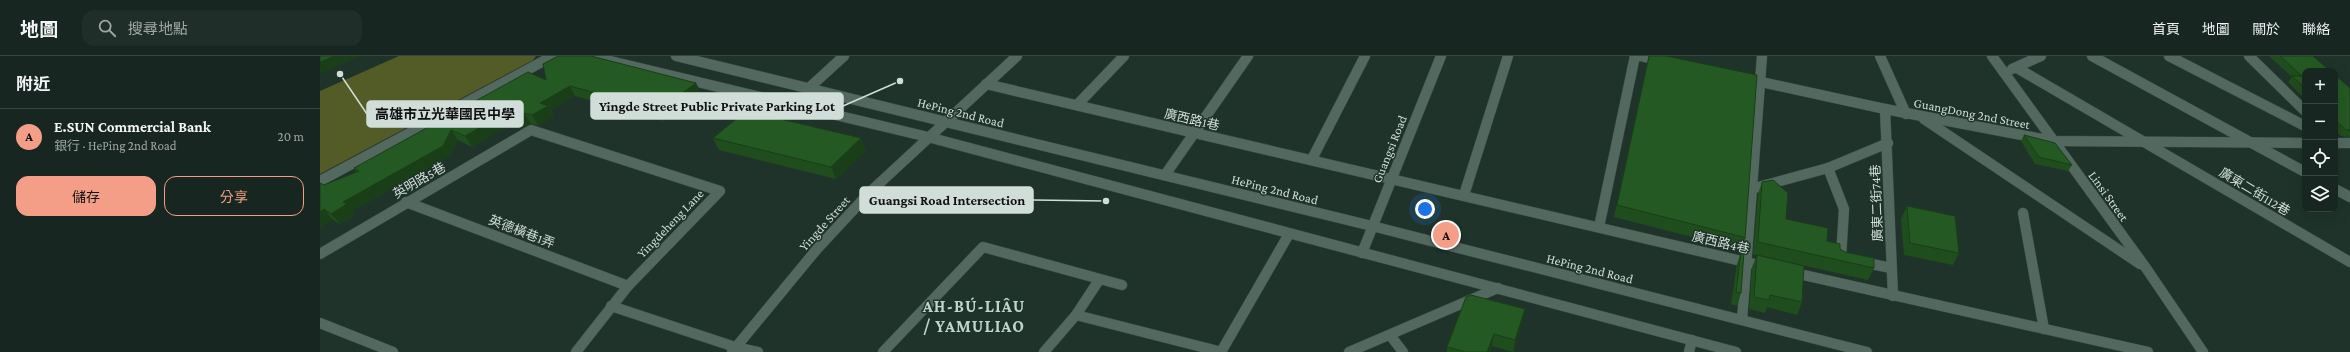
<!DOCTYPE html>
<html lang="zh-TW">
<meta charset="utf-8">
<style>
body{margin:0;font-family:"Crimson Pro","Noto Sans TC",serif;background:#202e29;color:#f1f3f6}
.controls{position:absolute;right:12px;top:12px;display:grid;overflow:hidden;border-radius:8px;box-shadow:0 4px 16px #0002}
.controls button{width:36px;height:36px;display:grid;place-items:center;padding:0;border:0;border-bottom:1px solid #36433e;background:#172620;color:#f1f3f6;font:20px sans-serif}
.you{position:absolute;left:1105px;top:153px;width:14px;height:14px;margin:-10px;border:3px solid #fff;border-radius:50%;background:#1a73e8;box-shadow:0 0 0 6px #1a73e833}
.badge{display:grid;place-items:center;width:26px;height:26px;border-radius:50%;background:#f49e87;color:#111;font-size:13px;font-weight:700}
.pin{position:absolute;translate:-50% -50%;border:2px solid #fff;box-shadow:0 1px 4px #0006}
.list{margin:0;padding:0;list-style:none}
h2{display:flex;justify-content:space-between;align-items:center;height:52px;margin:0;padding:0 16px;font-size:17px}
h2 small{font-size:13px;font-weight:400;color:#9ea5a5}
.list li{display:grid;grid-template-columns:26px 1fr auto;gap:12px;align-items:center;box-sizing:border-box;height:56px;padding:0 16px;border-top:1px solid #36433e}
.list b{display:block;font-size:15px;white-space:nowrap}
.list p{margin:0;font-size:13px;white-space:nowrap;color:#9ea5a5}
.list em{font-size:13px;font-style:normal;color:#9ea5a5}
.actions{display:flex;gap:8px;padding:12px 16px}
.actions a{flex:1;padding:9px 0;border:1px solid #f49e87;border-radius:12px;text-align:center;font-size:14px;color:#f49e87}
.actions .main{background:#f49e87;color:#111}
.icon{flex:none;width:22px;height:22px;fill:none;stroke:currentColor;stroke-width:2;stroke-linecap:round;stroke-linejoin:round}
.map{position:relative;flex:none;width:2030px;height:296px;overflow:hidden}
header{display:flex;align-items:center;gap:24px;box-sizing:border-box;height:56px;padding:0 20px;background:#172620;border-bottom:1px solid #36433e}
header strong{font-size:19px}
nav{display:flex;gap:22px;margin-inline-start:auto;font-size:14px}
.search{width:280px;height:36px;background:#202e29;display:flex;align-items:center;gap:10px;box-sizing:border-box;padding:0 14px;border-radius:12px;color:#9ea5a5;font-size:15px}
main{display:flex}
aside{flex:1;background:#172620}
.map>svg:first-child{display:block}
</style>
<header>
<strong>地圖</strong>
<div class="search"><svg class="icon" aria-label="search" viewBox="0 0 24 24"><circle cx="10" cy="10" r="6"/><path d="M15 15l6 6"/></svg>搜尋地點</div>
<nav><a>首頁</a><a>地圖</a><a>關於</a><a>聯絡</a></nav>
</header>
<main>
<aside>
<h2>附近<small></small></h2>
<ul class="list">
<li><span class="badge">A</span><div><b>E.SUN Commercial Bank</b><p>銀行 · HePing 2nd Road</p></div><em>20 m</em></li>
</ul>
<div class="actions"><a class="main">儲存</a><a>分享</a></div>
</aside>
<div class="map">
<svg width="2030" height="296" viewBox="0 0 2030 296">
<rect width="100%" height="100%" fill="#1f332b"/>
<!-- green -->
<path fill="#535b27" d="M79,0h137l-3,4 -213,114v-83z"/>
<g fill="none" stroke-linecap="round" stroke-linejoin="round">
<!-- minor casing -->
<g stroke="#3c4d47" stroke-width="11">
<g id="minor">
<path d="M269,0l339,81 808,215"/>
<path d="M356,0l696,170 495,126"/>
<path d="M1320,0l21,5"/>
<path d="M1560,0l26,58"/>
<path d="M1672,0l154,212 57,84"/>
<path d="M1772,0l213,116"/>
<path d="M1849,0l136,70"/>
<path d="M1929,0l56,55"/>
<path d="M1697,12l333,194"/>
<path d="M1692,13l29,-13"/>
<path d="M1423,22l142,31 168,32 252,2"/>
<path d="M666,28l781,183"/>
<path d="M489,32l35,-32"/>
<path d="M757,49l47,-49"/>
<path d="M1565,53l8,187"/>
<path d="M1604,63l216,145"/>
<path d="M2015,87h15"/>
<path d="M992,103l53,-103"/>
<path d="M1508,112l16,41 -3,49 5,1"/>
<path d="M845,119l83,-119"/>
<path d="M0,125l233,-125"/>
<path d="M1431,133l77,-21 60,-25"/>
<path d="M2015,133l15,8"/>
<path d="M1144,139l44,-139"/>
<path d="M86,146l222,84"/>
<path d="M1703,157l21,116"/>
<path d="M1279,171l36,-171"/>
<path d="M1042,197l79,-197"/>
<path d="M0,198l211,-124 189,61 -92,95 -52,66"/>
<path d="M1542,206l29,6"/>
<path d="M1470,216l358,80"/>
<path d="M291,250l124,41 23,5"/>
<path d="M756,259l146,37"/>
<path d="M1422,264l20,-264"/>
<path d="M0,267l73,29"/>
<path d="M1070,279l13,17"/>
<path d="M412,296l85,-103 53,-57 147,-136"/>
<path d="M563,296l100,-105 139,38"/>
<path d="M724,296l32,-37 23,-35"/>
<path d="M901,296l68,-118"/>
<path d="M1029,296l149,-64"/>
<path d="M1369,296l3,-12"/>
</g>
</g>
<!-- minor -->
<use href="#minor" stroke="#536960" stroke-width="10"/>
</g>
<!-- wall -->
<g fill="#204d1e">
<path d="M1329,0l96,183 -4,12 -2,-2 -125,-32z"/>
<path d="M1949,0h44l-8,15v28l-17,-17 4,-5z"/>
<path d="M2015,19l15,13v49l-9,-1 -6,-5z"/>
<path d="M226,24l150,3 5,10 -37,28 -89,-25 -24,14 3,6 -16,9 -7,-1 -7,3 -10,-5 -42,25 -14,-7 -8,16 -98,55 3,4 -15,9 -7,-4 -13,7 4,-42 32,-13 -2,-4z"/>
<path d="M1704,79l48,30 -4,6 -33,-7 -14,-23z"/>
<path d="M393,82l153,12 -30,29 -117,-29z"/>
<path d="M1442,126l24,37 41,22 13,8 5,3 29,16 -6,12 -115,-26 5,-60z"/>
<path d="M1587,150l52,47 -6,12 -49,-10 -3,-36z"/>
<path d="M1421,196v41l-4,13 -6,-2 6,-40z"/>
<path d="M1437,199l45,47 -5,13 -30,-8 -2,6 -16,-4 3,-42z"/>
<path d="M1203,265l-10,31 -21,-6 -2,6h-43v-5z"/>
</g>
<!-- shaded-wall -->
<g fill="#1a3e18">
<path d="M15,0h26l-41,18v-12z"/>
<path d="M376,27l5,10 -37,28 -5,-11z"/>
<path d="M250,30l5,10 -24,14 3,6 -16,9 -6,-10 8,-12z"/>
<path d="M187,56l7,10 -42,25 -7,-11z"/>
<path d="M204,57l7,11 -7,3 -7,-10z"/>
<path d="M131,74l7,10 -8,16 -98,55 3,4 -15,9 -9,-10 12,-12z"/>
<path d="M541,82l5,12 -30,29 -5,-12z"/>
<path d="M4,153l9,11 -13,7v-15z"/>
<path d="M1205,253l-2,12 -10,31 2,-12z"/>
<path d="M1174,278l-2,12 -2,6h-3z"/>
</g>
<!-- building -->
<g fill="#255923" stroke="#1a3e18">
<path d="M0,0h15l-15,6z"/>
<path d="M238,0h33l105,27 -37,27 -89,-24 -30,17 8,3 -16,9 -8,-2 -7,4 -10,-5 -42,24 -14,-6 -8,16 -100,56 4,2 -16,10 -7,-5 -4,3v-29l4,2 35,-14 -5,-3 174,-96 18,8 -3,-16z"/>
<path d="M1329,0h17l91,19 -12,164 -2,-2 -126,-32z"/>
<path d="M1960,0h33l17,15h-25v17l-13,-12h10z"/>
<path d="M2015,19l15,13v42h-4l-11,-10z"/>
<path d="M426,55l115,27 -30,29 -118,-29z"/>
<path d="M1704,79l31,8 17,22 -33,-8z"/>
<path d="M1453,124l15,13 -2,26 42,9 -1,13 13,3v5l5,3 29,6v10l-116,-26 4,-60z"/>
<path d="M1587,150l48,10 4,37 -49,-10z"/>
<path d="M1421,196h3l-3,41 -5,-1z"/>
<path d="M1437,199l47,11 -2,36 -32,-7 -1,5 -15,-3z"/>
<path d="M1151,239l54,14 -10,31 -21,-6 -7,18h-24v-1l-16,-4 19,-50z"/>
</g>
<g text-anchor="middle" stroke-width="3" stroke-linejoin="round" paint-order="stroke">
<!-- street labels -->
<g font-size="13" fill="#d1ddd8" stroke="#1f332b">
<text transform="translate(641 56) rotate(14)" y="5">HePing 2nd Road</text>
<text transform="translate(1652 57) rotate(11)" y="5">GuangDong 2nd Street</text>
<text transform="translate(872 63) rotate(13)" y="5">廣西路1巷</text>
<text transform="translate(1069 93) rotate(-68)" y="5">Guangsi Road</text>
<text transform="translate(99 124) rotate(-30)" y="5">英明路5巷</text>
<text transform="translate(955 133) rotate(14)" y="5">HePing 2nd Road</text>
<text transform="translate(1935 135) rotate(31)" y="5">廣東二街112巷</text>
<text transform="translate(1789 140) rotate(54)" y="5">Linsi Street</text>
<text transform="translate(1556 147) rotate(-92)" y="5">廣東二街74巷</text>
<text transform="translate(350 167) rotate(-46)" y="5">Yingdeheng Lane</text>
<text transform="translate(504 167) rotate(-48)" y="5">Yingde Street</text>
<text transform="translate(202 175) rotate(21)" y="5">英德橫巷1弄</text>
<text transform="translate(1401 186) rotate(13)" y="5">廣西路4巷</text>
<text transform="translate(1270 212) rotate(14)" y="5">HePing 2nd Road</text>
</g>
<!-- district labels -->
<g font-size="17" font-weight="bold" letter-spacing="1" fill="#bdd5cb" stroke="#1f332b">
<text x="654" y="256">AH-BÚ-LIÂU<tspan x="654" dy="20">/ YAMULIAO</tspan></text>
</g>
</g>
<!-- callouts -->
<path fill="none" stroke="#d1ddd8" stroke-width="1.5" d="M580 25L523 50M20 18L47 58M786 145L713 144"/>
<g fill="#d1ddd8" stroke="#1f332b" stroke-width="1.5">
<circle cx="580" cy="25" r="4"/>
<circle cx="20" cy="18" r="4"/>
<circle cx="786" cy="145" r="4"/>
</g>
<g fill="#d1ddd8" stroke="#d1ddd8" stroke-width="1.5">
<rect x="271" y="37" width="252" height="26" rx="4"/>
<rect x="47" y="45" width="156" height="26" rx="4"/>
<rect x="540" y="131" width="173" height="26" rx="4"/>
</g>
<g font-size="14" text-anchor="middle" font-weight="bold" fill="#111">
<text x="397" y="55">Yingde Street Public Private Parking Lot</text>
<text x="125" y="63">高雄市立光華國民中學</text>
<text x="627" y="149">Guangsi Road Intersection</text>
</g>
</svg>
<div class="controls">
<button>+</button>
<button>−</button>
<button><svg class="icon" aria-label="locate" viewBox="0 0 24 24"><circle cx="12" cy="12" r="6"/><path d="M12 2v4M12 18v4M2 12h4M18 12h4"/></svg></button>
<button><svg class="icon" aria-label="layers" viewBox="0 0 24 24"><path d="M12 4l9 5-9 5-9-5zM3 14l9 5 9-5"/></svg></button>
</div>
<div class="you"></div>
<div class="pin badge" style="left:1126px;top:179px">A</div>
</div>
</main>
